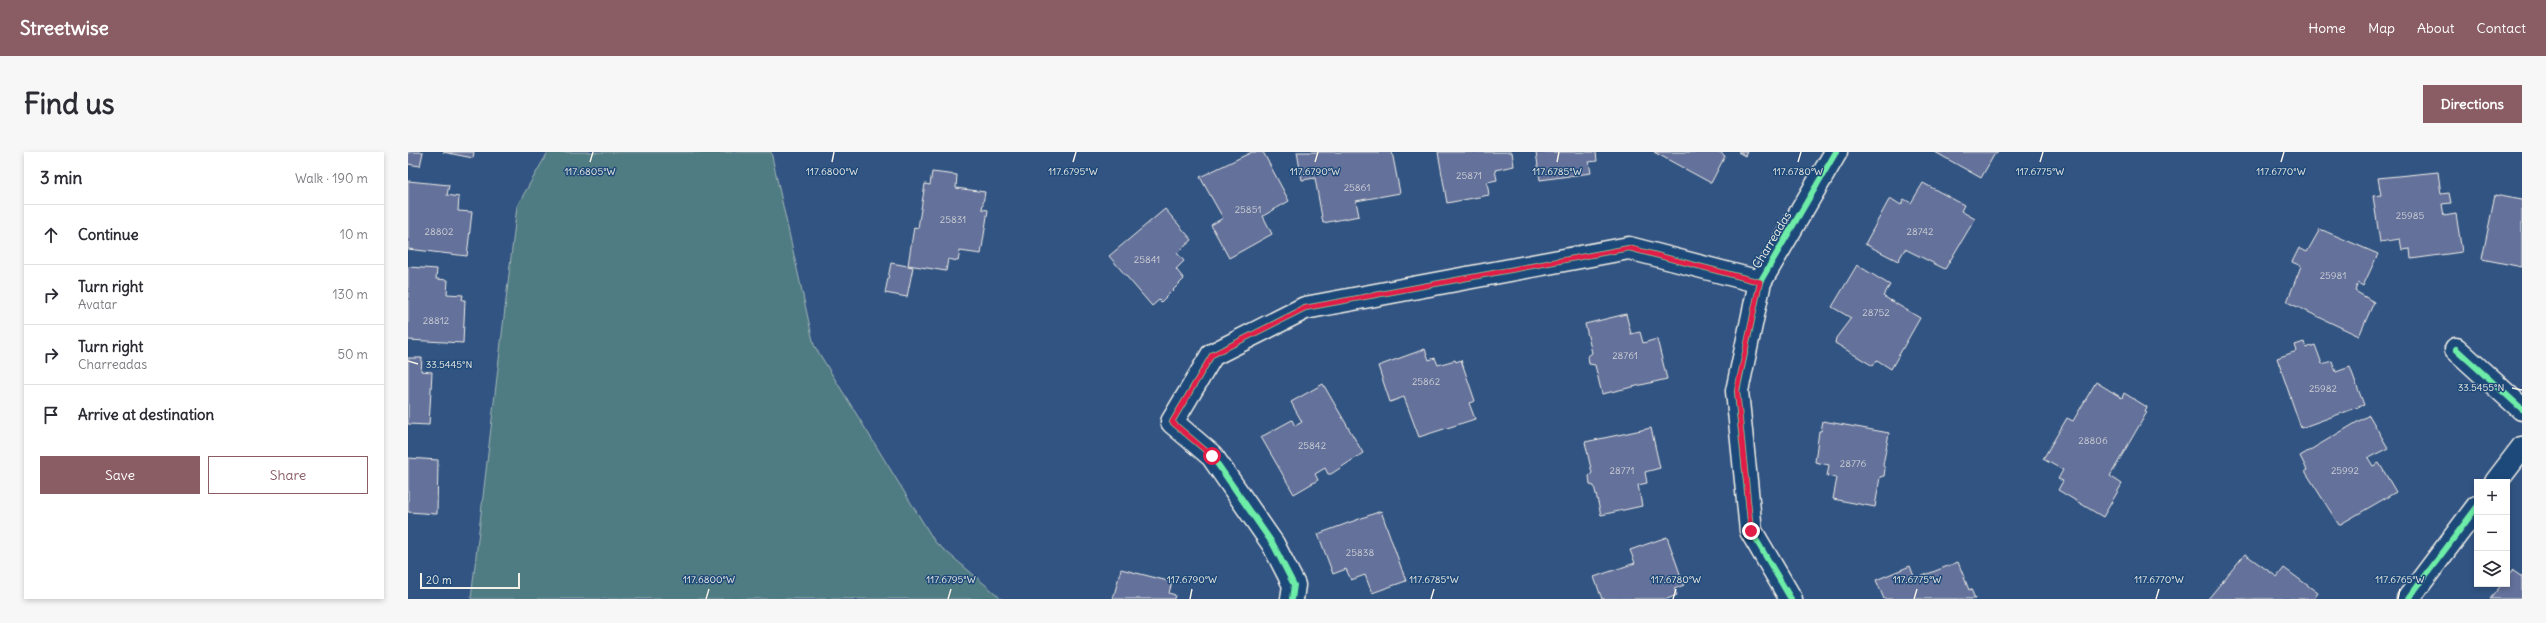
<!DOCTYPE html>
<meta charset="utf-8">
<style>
body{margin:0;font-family:Delius,sans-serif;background:#f7f7f7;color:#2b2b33}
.controls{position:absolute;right:12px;bottom:12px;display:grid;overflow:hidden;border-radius:0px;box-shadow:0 2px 6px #0003}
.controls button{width:36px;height:36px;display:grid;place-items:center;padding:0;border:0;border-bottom:1px solid #e1e1e2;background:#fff;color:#2b2b33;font:20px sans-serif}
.scale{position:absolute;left:12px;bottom:10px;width:100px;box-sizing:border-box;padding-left:4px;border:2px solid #f4f1e8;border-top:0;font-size:11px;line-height:14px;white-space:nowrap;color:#f4f1e8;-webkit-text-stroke:3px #1f4a7a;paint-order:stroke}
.stop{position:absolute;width:12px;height:12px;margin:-9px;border:3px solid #e11d48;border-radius:50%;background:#fff}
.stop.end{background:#e11d48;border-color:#fff;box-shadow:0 1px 4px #0008}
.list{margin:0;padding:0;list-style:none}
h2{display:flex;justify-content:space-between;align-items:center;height:52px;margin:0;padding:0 16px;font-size:17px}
h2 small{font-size:13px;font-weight:400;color:#7c7c81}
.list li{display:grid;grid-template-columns:26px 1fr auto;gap:12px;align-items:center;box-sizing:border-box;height:60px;padding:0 16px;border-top:1px solid #e1e1e2}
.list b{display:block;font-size:15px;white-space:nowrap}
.list p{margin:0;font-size:13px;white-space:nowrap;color:#7c7c81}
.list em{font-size:13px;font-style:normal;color:#7c7c81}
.actions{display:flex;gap:8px;padding:12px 16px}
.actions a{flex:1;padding:9px 0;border:1px solid #8a5d65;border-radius:0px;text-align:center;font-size:14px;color:#8a5d65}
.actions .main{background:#8a5d65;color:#fff}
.icon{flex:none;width:22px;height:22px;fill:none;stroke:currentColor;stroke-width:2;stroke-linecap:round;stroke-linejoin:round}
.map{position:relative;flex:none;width:2114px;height:447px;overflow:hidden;border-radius:0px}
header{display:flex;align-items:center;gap:24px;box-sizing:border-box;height:56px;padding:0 20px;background:#8a5d65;color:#fff}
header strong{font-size:19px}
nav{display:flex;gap:22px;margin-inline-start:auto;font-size:14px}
.intro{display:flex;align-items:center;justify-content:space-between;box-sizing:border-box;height:96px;padding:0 24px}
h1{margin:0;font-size:28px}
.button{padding:10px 18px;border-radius:0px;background:#8a5d65;color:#fff;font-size:14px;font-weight:700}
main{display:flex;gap:24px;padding:0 24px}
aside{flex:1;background:#fff;border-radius:0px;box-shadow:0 2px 6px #0003}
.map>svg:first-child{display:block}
</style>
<header>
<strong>Streetwise</strong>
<nav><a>Home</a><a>Map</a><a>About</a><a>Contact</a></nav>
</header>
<div class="intro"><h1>Find us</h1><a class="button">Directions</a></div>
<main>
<aside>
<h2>3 min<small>Walk · 190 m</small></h2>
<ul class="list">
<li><svg class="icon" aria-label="ahead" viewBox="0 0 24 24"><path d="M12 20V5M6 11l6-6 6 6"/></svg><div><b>Continue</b></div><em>10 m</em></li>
<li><svg class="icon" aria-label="right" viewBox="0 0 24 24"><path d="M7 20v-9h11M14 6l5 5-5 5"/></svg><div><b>Turn right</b><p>Avatar</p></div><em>130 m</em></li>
<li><svg class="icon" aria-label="right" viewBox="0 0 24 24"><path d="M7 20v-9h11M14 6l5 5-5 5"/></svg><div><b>Turn right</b><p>Charreadas</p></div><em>50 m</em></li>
<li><svg class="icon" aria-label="arrive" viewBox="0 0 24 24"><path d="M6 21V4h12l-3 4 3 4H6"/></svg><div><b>Arrive at destination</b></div></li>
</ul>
<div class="actions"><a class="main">Save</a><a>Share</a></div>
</aside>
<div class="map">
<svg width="2114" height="447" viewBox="0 0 2114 447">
<rect width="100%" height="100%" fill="#325483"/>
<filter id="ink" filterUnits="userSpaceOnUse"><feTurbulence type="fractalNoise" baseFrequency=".025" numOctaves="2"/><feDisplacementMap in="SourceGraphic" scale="8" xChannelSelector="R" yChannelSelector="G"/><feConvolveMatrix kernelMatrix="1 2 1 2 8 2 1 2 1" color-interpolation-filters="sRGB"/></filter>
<g filter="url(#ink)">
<!-- green -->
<path fill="#507b83" stroke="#a2b6b6" d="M140,0h223l43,193 121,197 67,57h-531l46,-393z"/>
<!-- building -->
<g fill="#63719b" stroke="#f4f1e8">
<path d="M0,0h15l-3,14 -12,-2z"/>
<path d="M35,0h31l-1,6z"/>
<path d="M844,0h11l26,49 -26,15 9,18 -43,24 -18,-33 12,-7 -23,-41z"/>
<path d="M889,0h95l8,41 -44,8 3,15 -36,7 -8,-45 -13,2z"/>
<path d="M1030,0h74l2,14 -19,4 2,10 -10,2 2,13 -42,8z"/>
<path d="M1128,0h60l1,9 -8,1 2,11 -51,7z"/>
<path d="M1246,0h66l5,4 -14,27z"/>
<path d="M1330,0h9l-2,4z"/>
<path d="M1527,0h64l-5,3 -13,23z"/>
<path d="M524,20l25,3 -1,13 29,4 -3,17 6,1 -7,44 -21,-3 -2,10 -10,-2 -2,12 -38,-6 6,-38 4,1 7,-44 5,1z"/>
<path d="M2030,20l3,22 8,-1 2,10 -9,1 2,12 12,-2 6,38 -51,7 -1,-10 -8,1 -2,-11 -20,3 -7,-46 8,-1 -3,-17z"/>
<path d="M0,29l41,4 -2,10 12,2 -1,14 14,1 -5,44 -59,-7z"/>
<path d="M1515,31l41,22 -3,6 14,8 -30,50 -40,-20 -7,12 -33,-17 25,-46 11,7 3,-6 7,4z"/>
<path d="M2087,43l27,5v67l-40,-8z"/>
<path d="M757,57l27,31 -15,13 7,8 -8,8 8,10 -23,23 -2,-2 -7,6 -43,-50z"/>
<path d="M1912,77l58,25 -15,32 -5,-3 -3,8 19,11 -15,34 -72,-34 14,-36 -9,-4 7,-14 8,4z"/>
<path d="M483,111l22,4 -6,30 -22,-4z"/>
<path d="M1449,113l33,20 -7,11 37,22 -29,51 -14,-9 -4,6 -38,-23 1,-5 15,-20 -19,-11z"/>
<path d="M0,115l29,2 -1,10 12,1 -1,14 16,1 -1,5h3l-2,43 -55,-3z"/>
<path d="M1218,162l5,20 9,-2 3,11 14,-4 10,40 -65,15 -7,-29 -6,-1 -1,-8 4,-3 -7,-29z"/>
<path d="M1896,190l2,6 9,-3 7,19 10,-3 4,11 14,-5 14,38 -63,23 -24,-70 20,-7 -2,-6z"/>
<path d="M1017,197l4,11 6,-2 3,7 17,-5 1,2 5,-2 14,41 -6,2 6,16 -56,18 -15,-40 -14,5 -12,-36z"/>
<path d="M0,206h14l-1,13 11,1 -3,53 -21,-1z"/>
<path d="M1688,230l26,16 2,-5 23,14 -2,4 2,1 -37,64 12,8 -19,33 -45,-27 5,-9 -5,-2 5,-9 -20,-11 24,-41 6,3z"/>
<path d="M915,232l40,69 -32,21h-3l-3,-6 -10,6 3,6 -24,14 -33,-57 31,-17 3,6 7,-4 -11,-20z"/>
<path d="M1961,263l19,33 -20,10 5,8 6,-3 17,29 -57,33 -34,-54 2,-1 -7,-14z"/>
<path d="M1415,269l66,12 -6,32 2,4 -1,7 -4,1 -5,30 -42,-8 4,-21 -10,-2 2,-11 -14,-3 4,-31h2z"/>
<path d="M1243,276l9,40 -15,4 2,11 -9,2 4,21 -41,9 -7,-29 -4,-1 -1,-9 3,-3 -7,-31z"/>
<path d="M0,306l30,2 -1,54 -29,-2z"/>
<path d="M973,359l25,70 -34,12 -7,-18 -14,5 -5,-11 -13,5 -15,-40z"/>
<path d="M1259,385l17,48 -10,4 3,6 -10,4h-65l-8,-22 41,-14 -5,-13z"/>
<path d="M1837,402l32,23 7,-9 34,25 -4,6h-106z"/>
<path d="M1550,410l11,28 2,-1 4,10h-91l-8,-19 34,-14 5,13z"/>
<path d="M713,417l51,13 -3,11 6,2 -1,4h-61z"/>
<path d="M2104,418l10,7v22h-32l12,-15h5v-7z"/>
</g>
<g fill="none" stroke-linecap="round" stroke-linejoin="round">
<!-- minor casing -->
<g stroke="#f4f1e8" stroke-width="25">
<g id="minor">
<path d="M2048,197l66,60"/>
<path d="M2088,330l26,-34"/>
<path d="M884,447l2,-14 -21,-41 -61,-88 -40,-34 40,-67 93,-47 324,-60 131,34"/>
<path d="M1383,447l-40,-68 -14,-140 23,-109 76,-130"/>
<path d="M2000,447l69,-92"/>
</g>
</g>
<!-- minor -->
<use href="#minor" stroke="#1f4a7a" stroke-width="22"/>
<!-- cycleway casing -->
<g stroke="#1f4a7a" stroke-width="8">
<g id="cycleway">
<path d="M2048,197l66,60"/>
<path d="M884,447l2,-14 -21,-41 -61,-88 -40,-34 40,-67 93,-47 324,-60 131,34"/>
<path d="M1383,447l-40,-68 -14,-140 23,-109 76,-130"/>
<path d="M2000,447l69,-92"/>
</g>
</g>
<!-- cycleway -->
<use href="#cycleway" stroke="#6deda7" stroke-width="6"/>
</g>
</g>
<g fill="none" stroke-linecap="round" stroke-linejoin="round" filter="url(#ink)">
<!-- route -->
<path stroke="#e11d48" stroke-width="5" d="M804,304l-40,-34 40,-67 93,-47 324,-60 131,34 -23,108 14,141"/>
</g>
<!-- ticks -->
<path fill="none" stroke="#f4f1e8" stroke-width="1.5" d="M182,10l3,-10M424,10l2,-10M665,10l3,-10M907,10l3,-10M1149,10l2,-10M1390,10l3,-10M1632,10l3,-10M1873,10l3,-10M0,209l10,3M2104,236l10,2M298,447l3,-10M540,447l3,-10M782,447l2,-10M1023,447l3,-10M1265,447l3,-10M1506,447l3,-10M1748,447l3,-10M1990,447l2,-10"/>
<g text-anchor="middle" stroke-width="3" stroke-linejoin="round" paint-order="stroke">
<!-- number labels -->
<g font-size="10" fill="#d0d1d5">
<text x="1061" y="27">25871</text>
<text x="949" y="39">25861</text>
<text x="840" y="61">25851</text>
<text x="2002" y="67">25985</text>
<text x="545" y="71">25831</text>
<text x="31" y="83">28802</text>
<text x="1512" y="83">28742</text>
<text x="739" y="111">25841</text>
<text x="1925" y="127">25981</text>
<text x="1468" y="164">28752</text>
<text x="28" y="172">28812</text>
<text x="1217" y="207">28761</text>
<text x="1018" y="233">25862</text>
<text x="1915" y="240">25982</text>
<text x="1685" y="292">28806</text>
<text x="904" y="297">25842</text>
<text x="1445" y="315">28776</text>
<text x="1214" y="322">28771</text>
<text x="1937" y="322">25992</text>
<text x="952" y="404">25838</text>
</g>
<!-- street labels -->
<g font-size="12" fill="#f4f1e8" stroke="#1f4a7a">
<text transform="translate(1364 88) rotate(-59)" y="4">Charreadas</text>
</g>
</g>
<g font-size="10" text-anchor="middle" fill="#f4f1e8" stroke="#1f4a7a" stroke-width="3" stroke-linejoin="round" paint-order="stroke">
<text x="182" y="23">117.6805°W</text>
<text x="424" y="23">117.6800°W</text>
<text x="665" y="23">117.6795°W</text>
<text x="907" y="23">117.6790°W</text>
<text x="1149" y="23">117.6785°W</text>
<text x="1390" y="23">117.6780°W</text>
<text x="1632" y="23">117.6775°W</text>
<text x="1873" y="23">117.6770°W</text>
<text x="41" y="216">33.5445°N</text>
<text x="2073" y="239">33.5455°N</text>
<text x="301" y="431">117.6800°W</text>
<text x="543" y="431">117.6795°W</text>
<text x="784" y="431">117.6790°W</text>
<text x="1026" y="431">117.6785°W</text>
<text x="1268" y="431">117.6780°W</text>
<text x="1509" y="431">117.6775°W</text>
<text x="1751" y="431">117.6770°W</text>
<text x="1992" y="431">117.6765°W</text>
</g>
</svg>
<div class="controls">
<button>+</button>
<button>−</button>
<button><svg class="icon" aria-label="layers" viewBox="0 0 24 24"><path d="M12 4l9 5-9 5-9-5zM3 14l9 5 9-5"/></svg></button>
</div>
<div class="scale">20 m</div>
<div class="stop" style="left:804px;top:304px"></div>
<div class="stop end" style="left:1343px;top:379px"></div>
</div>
</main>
